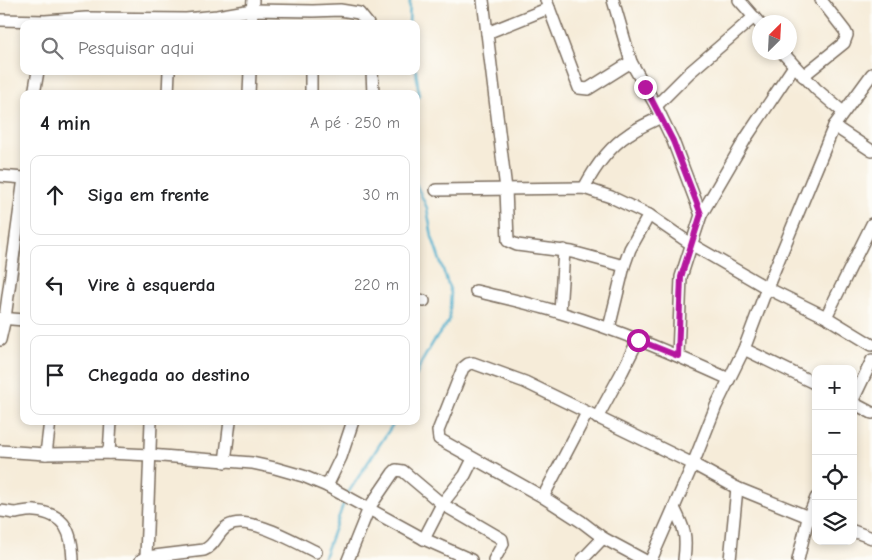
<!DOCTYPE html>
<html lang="pt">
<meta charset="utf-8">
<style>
body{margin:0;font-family:"Comic Neue",sans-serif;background:#f6f6f6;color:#202124}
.controls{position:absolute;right:15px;bottom:15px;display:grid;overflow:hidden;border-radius:10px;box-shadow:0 2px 8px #0003}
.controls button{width:45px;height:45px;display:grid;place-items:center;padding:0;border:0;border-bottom:1px solid #e0e0e0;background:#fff;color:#202124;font:25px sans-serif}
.compass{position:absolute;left:752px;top:15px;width:45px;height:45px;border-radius:50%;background:#fff;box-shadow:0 2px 8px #0003;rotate:24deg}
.stop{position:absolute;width:15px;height:15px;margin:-11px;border:4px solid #b5179e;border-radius:50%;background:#fff}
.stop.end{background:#b5179e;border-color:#fff;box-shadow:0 1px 5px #0008}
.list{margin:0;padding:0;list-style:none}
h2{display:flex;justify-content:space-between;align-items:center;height:65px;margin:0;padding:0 20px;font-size:21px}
h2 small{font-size:16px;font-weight:400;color:#757577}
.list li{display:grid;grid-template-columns:32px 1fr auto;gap:15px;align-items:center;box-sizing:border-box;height:80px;margin:0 10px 10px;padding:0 10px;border:1px solid #e0e0e0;border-radius:10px}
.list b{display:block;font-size:19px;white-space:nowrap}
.list em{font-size:16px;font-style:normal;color:#757577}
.icon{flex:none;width:28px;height:28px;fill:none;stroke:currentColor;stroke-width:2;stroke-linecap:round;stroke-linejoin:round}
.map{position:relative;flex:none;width:872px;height:560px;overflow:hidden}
.search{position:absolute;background:#fff;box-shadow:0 2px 8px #0003;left:20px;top:20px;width:400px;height:55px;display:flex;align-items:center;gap:12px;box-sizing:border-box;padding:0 18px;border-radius:10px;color:#757577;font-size:19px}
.panel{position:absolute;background:#fff;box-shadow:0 2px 8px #0003;left:20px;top:90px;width:400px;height:335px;border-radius:10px}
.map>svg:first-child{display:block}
</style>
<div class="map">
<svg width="872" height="560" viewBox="0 0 872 560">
<rect width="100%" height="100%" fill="#fdfcf7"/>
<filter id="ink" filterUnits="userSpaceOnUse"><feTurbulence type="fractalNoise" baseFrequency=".02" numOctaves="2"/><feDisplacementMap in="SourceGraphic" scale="10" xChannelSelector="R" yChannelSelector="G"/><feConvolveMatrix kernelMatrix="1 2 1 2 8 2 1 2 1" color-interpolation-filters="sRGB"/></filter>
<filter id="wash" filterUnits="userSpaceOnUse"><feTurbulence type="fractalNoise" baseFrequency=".0096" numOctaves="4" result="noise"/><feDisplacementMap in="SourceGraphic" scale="20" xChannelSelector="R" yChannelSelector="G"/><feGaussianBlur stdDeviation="1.12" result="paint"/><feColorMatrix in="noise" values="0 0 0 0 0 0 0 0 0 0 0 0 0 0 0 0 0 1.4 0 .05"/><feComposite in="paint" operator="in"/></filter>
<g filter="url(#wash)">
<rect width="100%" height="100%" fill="#f6ecd9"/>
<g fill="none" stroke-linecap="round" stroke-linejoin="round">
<!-- stream -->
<g stroke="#4daecc" stroke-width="2.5">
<path d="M409,24l1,-24"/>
<path d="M416,70l3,25 -3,7"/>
<path d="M416,184l11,24 5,29 19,56 -2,28 -15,20 -13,22 -5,13"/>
<path d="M348,493l47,-72"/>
<path d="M323,560l22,-60"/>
</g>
</g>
</g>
<g filter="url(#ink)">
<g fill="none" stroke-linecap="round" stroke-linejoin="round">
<!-- minor casing -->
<g stroke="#7c6e5f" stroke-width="14">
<g id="minor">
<path d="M483,0l23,189 2,52 9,4 55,7 52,14"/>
<path d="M546,0l33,88 9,1 43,-27"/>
<path d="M613,0l18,62 25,44 17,35 28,74 -20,62 -3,79"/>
<path d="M739,0l21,24"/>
<path d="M0,20l45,1 41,-3 100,1 31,-3 35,-6 61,1 27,-1 19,3 9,11"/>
<path d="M251,24l2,-24"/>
<path d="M487,33l62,-25"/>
<path d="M782,52l34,37 27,23"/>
<path d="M372,71l1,23"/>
<path d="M803,76l41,-33 3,-8 -2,-4 -24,-31"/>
<path d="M34,94l4,-23"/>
<path d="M168,94l1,-23"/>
<path d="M249,94l1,-23"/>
<path d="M311,94v-23"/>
<path d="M656,106l33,-33 65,-56"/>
<path d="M834,126l38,25"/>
<path d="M0,176l24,2"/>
<path d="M584,188c11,-21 25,-41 45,-54 10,-7 22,-12 32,-17"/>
<path d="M436,190l148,-2 27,9 38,18 42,29 76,44 59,29 46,28"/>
<path d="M701,215l45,-77 48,-72"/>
<path d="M476,291c28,7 57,13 85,22 58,17 113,41 168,66"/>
<path d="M416,299l8,2"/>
<path d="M560,312l4,-62"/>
<path d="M826,317l46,-93"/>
<path d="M0,318l24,2"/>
<path d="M609,328l15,-62 6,-17 19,-34"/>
<path d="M0,340l5,-22 19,-140"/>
<path d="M744,349l72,35"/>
<path d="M853,400l19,-40"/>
<path d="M853,403l19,10"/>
<path d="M597,418l25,-46 16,-32"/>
<path d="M0,451l46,3 63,-1 40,2 103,8 23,5 28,8 24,10 97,53 47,21"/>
<path d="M109,453l2,-32"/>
<path d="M46,454l4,-33"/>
<path d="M225,462l5,-41"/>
<path d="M327,486l14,-29 12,-36"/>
<path d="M543,497l44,-84"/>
<path d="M674,508c11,22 13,27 10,52"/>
<path d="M0,511c5,0 10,2 16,2 6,-1 13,-3 19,-2 31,3 37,22 38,49"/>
<path d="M853,531l19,7"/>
<path d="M424,539l18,-35 23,-29 8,-16"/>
<path d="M146,557l5,-136"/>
<path d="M141,560l5,-3 58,-7c12,-5 13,-18 24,-24 20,-12 69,17 88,26"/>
<path d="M348,560l21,-52 24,-35 3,-3 7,1 39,33 60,35 1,5 -9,16"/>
<path d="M582,560l21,-22"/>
<path d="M644,560l-41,-22 -21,-16 -39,-25 -104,-58 -1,-8 25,-63 5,-4 5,-1 52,19 168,82 44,24 79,32"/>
<path d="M651,560l42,-96 23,-58 28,-57 23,-61 67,-162 38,-52"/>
<path d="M730,560l7,-72"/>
<path d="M798,560l10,-42 8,-20"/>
</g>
</g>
<!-- minor -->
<use href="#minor" stroke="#fff" stroke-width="11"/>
</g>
</g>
<g fill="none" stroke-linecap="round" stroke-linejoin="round" filter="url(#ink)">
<!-- route -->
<path stroke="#b5179e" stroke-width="6" d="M638,340l40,16 3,-79 20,-63 -28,-73 -28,-54"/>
</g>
</svg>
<div class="controls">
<button>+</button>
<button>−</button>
<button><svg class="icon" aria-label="locate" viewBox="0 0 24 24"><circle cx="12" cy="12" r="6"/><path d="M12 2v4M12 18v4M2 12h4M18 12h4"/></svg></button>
<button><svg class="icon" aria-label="layers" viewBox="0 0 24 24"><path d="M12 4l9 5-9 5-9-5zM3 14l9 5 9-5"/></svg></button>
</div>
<svg class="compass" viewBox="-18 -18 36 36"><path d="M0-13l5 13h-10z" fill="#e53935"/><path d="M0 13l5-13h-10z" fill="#757577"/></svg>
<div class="stop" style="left:638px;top:340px"></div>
<div class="stop end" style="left:645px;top:87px"></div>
<div class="search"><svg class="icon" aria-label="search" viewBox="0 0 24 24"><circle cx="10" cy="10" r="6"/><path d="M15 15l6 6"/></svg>Pesquisar aqui</div>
<section class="panel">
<h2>4 min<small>A pé · 250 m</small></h2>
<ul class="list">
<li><svg class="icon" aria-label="ahead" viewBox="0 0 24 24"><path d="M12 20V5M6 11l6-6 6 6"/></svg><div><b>Siga em frente</b></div><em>30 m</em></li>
<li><svg class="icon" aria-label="left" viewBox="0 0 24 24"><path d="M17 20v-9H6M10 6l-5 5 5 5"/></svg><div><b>Vire à esquerda</b></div><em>220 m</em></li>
<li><svg class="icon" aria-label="arrive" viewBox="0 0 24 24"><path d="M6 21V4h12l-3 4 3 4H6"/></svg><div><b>Chegada ao destino</b></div></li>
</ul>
</section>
</div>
